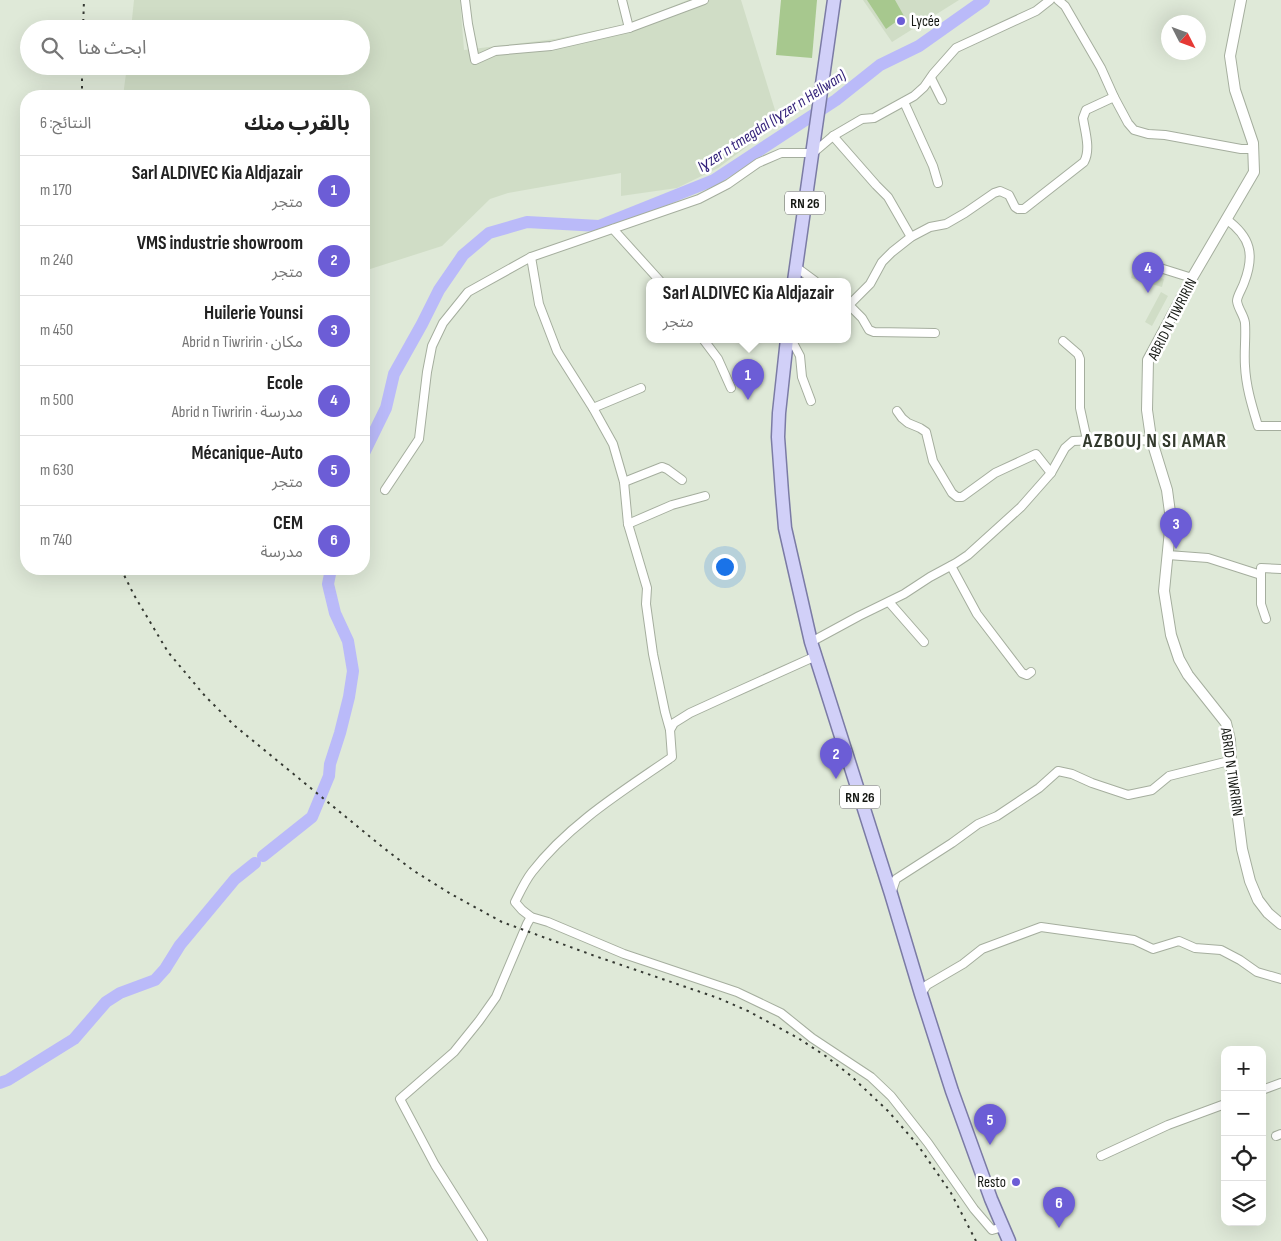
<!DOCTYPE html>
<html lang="ar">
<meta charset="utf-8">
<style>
body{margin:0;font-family:"Sofia Sans Condensed","Noto Sans Arabic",sans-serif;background:#f6f6f6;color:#222;direction:rtl}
.controls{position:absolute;right:15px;bottom:15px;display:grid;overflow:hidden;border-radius:10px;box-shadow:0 5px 20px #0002}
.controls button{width:45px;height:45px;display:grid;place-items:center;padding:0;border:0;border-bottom:1px solid #e0e0e0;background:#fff;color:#222;font:25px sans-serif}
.compass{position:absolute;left:1161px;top:15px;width:45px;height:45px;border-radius:50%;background:#fff;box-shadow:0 5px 20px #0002;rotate:132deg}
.you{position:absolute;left:724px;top:566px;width:18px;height:18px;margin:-12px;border:4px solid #fff;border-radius:50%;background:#1a73e8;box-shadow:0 0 0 8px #1a73e833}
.badge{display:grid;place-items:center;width:32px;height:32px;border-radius:50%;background:#6c5dd6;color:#fff;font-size:16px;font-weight:700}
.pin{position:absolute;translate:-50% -41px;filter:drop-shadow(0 1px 2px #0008)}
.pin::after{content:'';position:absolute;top:26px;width:18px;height:15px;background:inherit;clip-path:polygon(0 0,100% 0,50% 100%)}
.popup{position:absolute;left:646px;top:278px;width:205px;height:65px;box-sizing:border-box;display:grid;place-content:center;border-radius:10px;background:#fff;filter:drop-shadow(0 1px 4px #0005);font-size:16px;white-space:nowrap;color:#767676}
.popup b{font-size:19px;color:#222}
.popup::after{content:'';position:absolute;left:50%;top:100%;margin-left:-10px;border:10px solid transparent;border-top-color:#fff}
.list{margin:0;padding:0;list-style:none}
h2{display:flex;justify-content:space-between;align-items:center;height:65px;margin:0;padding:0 20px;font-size:21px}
h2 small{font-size:16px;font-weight:400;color:#767676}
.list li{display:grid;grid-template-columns:32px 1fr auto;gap:15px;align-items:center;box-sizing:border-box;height:70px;padding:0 20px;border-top:1px solid #e0e0e0}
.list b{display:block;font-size:19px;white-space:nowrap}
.list p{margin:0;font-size:16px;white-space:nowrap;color:#767676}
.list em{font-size:16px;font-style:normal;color:#767676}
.icon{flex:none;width:28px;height:28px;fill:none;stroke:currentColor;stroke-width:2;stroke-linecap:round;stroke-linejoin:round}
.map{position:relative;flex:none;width:1281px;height:1241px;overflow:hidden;direction:ltr}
.search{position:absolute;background:#fff;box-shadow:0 5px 20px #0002;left:20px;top:20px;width:350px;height:55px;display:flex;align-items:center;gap:12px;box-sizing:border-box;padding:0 18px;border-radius:28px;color:#767676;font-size:19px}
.panel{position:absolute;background:#fff;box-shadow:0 5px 20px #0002;left:20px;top:90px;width:350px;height:485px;border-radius:20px;direction:rtl}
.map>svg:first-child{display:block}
</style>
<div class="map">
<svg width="1281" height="1241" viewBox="0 0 1281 1241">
<rect width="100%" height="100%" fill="#dfe9d8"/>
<!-- built -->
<g fill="#d0ddc6">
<path d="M134,0h326l4,50 91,-11 76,-16 57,-23h53l38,123 -61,45 -41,20 -56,8v-23l-113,20 -18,6 -48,47 -78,25v-175h-241l4,-30h234v-37h-230z"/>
<path d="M863,0h96l-67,42z"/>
<path d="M1133,270l31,9 -2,8 -31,-9z"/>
<path d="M1161,292l7,4 -16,30 -7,-4z"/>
</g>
<!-- green -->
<g fill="#a7c88e">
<path d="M781,0h36l-5,58 -36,-3z"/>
<path d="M867,0h28l9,16 -18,13z"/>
</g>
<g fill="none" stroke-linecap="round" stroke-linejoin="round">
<!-- river -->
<g stroke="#babaf9" stroke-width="12">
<path d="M364,453l22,-45 8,-34 28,-50 17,-34 24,-35 26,-22 38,-11 72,4 115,-46 122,-80 44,-35 39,-19 65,-46"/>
<path d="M263,856l49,-39 17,-41 1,-12 10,-31 9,-36 4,-26 -5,-30 -13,-28 -7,-29 3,-15"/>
<path d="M0,1083l8,-3 66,-41 32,-37 14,-9 35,-13 10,-11 15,-24 55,-66 20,-16"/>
</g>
<!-- minor casing -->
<g stroke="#a5ae9e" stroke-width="10">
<g id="minor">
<path d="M465,0l3,24 7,36 20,-9 56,-5 78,-18 75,-28"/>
<path d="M622,0l7,28"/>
<path d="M1058,0l7,6 36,62 13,29 14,26 6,7 14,4 17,1 76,14h13"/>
<path d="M931,78l11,22"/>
<path d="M904,102l29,64 5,17"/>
<path d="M833,136l43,49 12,12 23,40"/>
<path d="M1226,219c25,18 29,36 18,64 -2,6 -7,13 -7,18 1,8 7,14 8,22 1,14 -1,28 0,43 1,21 7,40 13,60h23"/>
<path d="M613,229l47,52"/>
<path d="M531,257l8,47 18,47 36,57 20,36 11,38 4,42 19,64 -1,16 7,50 12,58 5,18"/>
<path d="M1141,262l51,16"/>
<path d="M796,267l19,14"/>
<path d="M847,304l2,1 21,-21 12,-22 10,-10 19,-15 19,-10 16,-3 19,-11 29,-20 6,-2 9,4 6,12 3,2h6l60,-47c7,-13 1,-30 -1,-44l3,-8 28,-13"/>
<path d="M849,305l13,13 7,12 5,2 61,1"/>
<path d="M703,339l15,20 13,29"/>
<path d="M791,339l9,17 2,21 9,24"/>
<path d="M1063,341l15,13 2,5v49l7,32"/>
<path d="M593,408l48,-20"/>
<path d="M897,411l5,7 6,5 12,5 6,4 7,29 19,32 5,4h5l33,-24 41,-19 15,19"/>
<path d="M624,482l38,-15 5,2 15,11"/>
<path d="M385,490l34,-51 8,-67 5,-26 11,-23 25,-31 63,-35 168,-58 29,-15 30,-21 23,-10h32l20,-17 29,-17 12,-1 40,-22 10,-9 9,-13 23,-26 80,-37 14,-11"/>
<path d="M628,524l44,-19 33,-9"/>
<path d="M1168,555l40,3 53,17v29l5,15"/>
<path d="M951,566l26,48 45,59 5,2 4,-3"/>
<path d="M1261,575v-7l20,1"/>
<path d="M889,602l35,40"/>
<path d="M811,642l48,-26 45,-22 26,-17 26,-14 12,-8 53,-48 30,-34 14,-25 8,-7 50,-2 29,2"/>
<path d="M816,656l-91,41 -35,16 -16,10 -4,7 2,27c-49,34 -103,67 -140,115 -7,9 -12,20 -17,30l7,8 9,7 17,5 76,32 113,38 44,21 31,25 59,39 20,19 37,47 46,66 18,21 11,-3"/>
<path d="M891,894l5,-15 56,-36 26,-19 19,-8 42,-28 19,-17 14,3 20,9 36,12 24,-5 17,-14 56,-14 6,1"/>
<path d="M921,994l6,-9 36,-21 19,-15 59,-22 93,13 19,9 26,-8 16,7 26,2 19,10 17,12 24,7"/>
<path d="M1262,1090l19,-7"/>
<path d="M1276,1136l5,-2"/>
<path d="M1101,1156l67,-31 57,-21"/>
<path d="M483,1241l-48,-76 -35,-66 54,-47 25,-31 17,-24 31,-73 4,-7"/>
</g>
</g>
<!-- tertiary casing -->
<g stroke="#a5ae9e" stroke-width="12">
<path id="tertiary" d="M1241,0l-11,56 5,34 18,53 1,29 -62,106 -44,82 -1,50 4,28 16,52 4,30 -7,71 7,44 8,24 9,16 38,48 4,17 1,23 11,86 8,32 8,19 10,13 13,11"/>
</g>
<!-- primary casing -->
<g stroke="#7b7ba5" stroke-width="15">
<g id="primary">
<path d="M794,281l40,-281"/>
<path d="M787,339l-8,74 -1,24 4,56 3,35 26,114 80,252 30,100 31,97 39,108 18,42"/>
</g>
</g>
<!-- minor -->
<use href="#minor" stroke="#fff" stroke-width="8"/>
<!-- tertiary -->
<use href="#tertiary" stroke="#fff" stroke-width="10"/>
<!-- primary -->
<use href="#primary" stroke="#d1d0f8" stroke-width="12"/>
<!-- rail -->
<g stroke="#353932" stroke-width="2" stroke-dasharray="2.5 5" stroke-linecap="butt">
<path d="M83,29l1,-29"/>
<path d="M82,96v-30"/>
<path d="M121,569l13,26 34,57 37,44 30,30 150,123 29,22 37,23 51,28 93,34 123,42 30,13 50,27 29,19 24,19 37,35 29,33 34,49 25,48"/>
</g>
</g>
<!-- markers -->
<g fill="#6c5dd6" stroke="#fff" stroke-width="2">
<circle cx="901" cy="21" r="5"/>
<circle cx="1016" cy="1182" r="5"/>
</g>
<g text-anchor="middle" stroke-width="5" stroke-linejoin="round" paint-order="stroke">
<!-- shield labels -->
<g fill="#fff" stroke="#5b5d5a" stroke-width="1">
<rect x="785" y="191.5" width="40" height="23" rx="4"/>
<rect x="840" y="785.5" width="40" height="23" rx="4"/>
</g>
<g font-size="14" font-weight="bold" fill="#151813">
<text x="805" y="208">RN 26</text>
<text x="860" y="802">RN 26</text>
</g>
<!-- poi labels -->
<g font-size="15" fill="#151813" stroke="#fff" text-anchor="start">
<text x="911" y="26">Lycée</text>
<text x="1006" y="1187" text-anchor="end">Resto</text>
</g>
<!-- street labels -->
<g font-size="15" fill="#151813" stroke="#fff">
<text transform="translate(1172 319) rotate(-63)" y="5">ABRID N TIWRIRIN</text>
<text transform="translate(1232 772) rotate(82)" y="5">ABRID N TIWRIRIN</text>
</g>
<!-- water labels -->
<g font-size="16" font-style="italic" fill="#34237b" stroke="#fff">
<text transform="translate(771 120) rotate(-33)" y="6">Iɣzer n tmegdal (Iɣzer n Hellwan)</text>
</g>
<!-- district labels -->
<g font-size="20" font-weight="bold" letter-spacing="1" fill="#32392c" stroke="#fff">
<text x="1155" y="447">AZBOUJ N SI AMAR</text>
</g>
</g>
</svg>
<div class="controls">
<button>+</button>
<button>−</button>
<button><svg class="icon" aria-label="locate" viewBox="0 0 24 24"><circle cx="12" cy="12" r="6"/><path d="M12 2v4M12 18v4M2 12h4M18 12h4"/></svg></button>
<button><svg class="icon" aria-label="layers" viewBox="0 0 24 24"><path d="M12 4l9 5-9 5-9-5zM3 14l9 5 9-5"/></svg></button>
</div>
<svg class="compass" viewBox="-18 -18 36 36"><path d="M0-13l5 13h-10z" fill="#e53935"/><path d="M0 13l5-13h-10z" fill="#767676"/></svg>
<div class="you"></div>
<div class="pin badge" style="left:748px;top:400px">1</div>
<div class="popup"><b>Sarl ALDIVEC Kia Aldjazair</b>متجر</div>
<div class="pin badge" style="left:836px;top:779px">2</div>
<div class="pin badge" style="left:1176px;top:549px">3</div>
<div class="pin badge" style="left:1148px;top:293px">4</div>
<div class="pin badge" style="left:990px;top:1145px">5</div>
<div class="pin badge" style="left:1059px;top:1228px">6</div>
<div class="search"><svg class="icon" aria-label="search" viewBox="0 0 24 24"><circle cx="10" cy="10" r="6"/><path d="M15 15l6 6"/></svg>ابحث هنا</div>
<section class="panel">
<h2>بالقرب منك<small>النتائج: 6</small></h2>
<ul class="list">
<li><span class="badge">1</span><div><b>Sarl ALDIVEC Kia Aldjazair</b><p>متجر</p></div><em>170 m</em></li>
<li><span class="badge">2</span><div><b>VMS industrie showroom</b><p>متجر</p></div><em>240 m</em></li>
<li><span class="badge">3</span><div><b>Huilerie Younsi</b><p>مكان · Abrid n Tiwririn</p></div><em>450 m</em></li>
<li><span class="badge">4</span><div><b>Ecole</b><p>مدرسة · Abrid n Tiwririn</p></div><em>500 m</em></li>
<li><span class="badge">5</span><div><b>Mécanique-Auto</b><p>متجر</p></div><em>630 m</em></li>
<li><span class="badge">6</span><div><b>CEM</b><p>مدرسة</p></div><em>740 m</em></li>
</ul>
</section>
</div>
